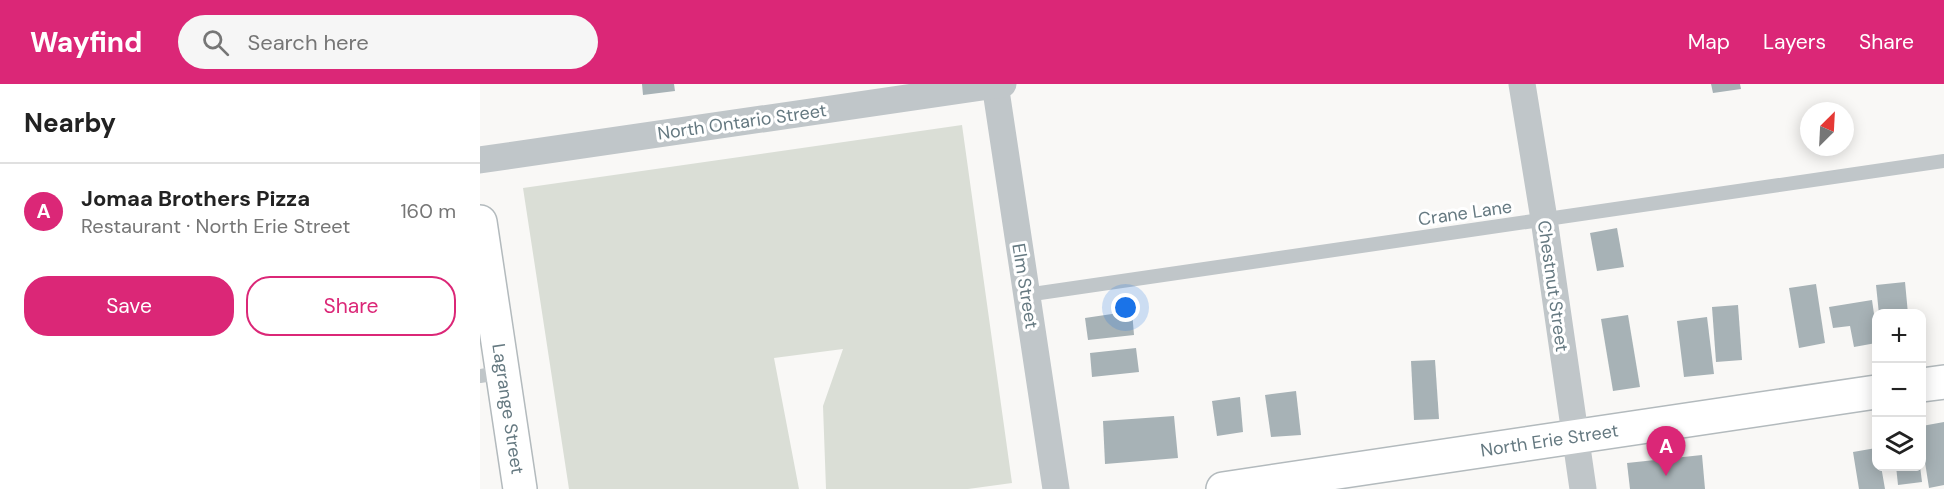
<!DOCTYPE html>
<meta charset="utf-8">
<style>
body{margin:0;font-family:"DM Sans",sans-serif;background:#f6f6f6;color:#222}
.controls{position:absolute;right:18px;bottom:18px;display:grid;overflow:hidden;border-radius:12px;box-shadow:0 3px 15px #0003}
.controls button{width:54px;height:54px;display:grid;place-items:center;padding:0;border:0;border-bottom:2px solid #e0e0e0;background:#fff;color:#222;font:30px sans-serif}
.compass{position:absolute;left:1320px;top:18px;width:54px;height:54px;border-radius:50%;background:#fff;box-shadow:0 3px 15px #0003;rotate:24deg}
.you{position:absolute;left:646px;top:224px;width:21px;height:21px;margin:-15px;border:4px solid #fff;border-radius:50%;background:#1a73e8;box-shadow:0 0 0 9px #1a73e833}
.badge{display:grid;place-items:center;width:39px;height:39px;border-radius:50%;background:#db2777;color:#fff;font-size:20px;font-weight:700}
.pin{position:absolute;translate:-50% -50px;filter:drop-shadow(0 2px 3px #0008)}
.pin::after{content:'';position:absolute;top:32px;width:21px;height:18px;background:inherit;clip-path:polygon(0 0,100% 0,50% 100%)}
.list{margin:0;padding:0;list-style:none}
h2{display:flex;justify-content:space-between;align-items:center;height:78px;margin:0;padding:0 24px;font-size:26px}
h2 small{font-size:20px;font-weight:400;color:#767676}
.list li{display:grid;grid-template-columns:39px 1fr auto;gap:18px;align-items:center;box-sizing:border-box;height:96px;padding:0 24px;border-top:2px solid #e0e0e0}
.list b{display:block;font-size:22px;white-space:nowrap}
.list p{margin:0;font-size:20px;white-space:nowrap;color:#767676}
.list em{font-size:20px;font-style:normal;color:#767676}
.actions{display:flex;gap:12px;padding:18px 24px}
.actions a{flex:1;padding:14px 0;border:2px solid #db2777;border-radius:24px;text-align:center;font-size:21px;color:#db2777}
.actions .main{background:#db2777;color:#fff}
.icon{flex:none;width:33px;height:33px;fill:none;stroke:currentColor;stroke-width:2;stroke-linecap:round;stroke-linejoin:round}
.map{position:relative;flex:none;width:1464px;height:405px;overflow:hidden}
header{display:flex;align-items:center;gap:36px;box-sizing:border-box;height:84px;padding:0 30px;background:#db2777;color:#fff}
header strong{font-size:28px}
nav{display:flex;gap:33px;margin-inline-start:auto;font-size:21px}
.search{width:420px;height:54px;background:#f6f6f6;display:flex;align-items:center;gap:15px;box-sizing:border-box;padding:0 21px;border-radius:33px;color:#767676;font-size:22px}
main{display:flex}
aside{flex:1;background:#fff}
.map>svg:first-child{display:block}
</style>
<header>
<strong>Wayfind</strong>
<div class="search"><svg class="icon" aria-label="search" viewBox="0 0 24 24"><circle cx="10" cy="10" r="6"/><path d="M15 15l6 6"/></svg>Search here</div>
<nav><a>Map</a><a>Layers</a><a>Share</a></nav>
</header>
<main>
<aside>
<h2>Nearby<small></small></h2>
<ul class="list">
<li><span class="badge">A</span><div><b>Jomaa Brothers Pizza</b><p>Restaurant · North Erie Street</p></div><em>160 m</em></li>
</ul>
<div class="actions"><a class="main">Save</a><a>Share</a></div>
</aside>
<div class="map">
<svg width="1464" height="405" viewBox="0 0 1464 405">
<rect width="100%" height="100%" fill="#f9f8f6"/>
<!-- green -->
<path fill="#daded6" d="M482,41l50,358 -44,6h-142l-3,-83 20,-57 -69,9 25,131h-230l-46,-301z"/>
<!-- building -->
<g fill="#a7b2b6">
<path d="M162,0h32l1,7 -32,4z"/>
<path d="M1231,0h29l1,5 -28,4z"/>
<path d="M1137,144l7,39 -27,4 -7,-38z"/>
<path d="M1425,198l3,32h-29l-3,-29z"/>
<path d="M1336,200l9,59 -26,5 -10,-60z"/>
<path d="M1392,216l4,28v15l-22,4 -4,-21 -17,2 -4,-21z"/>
<path d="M1258,221l4,55 -26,2 -4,-55z"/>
<path d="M652,227l2,24 -46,5 -3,-22z"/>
<path d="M1148,231l12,72 -27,4 -12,-72z"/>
<path d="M1227,233l7,57 -30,3 -7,-56z"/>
<path d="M656,264l3,24 -47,5 -2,-24z"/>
<path d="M955,276l4,59 -25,1 -3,-59z"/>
<path d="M816,307l5,44 -30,2 -6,-42z"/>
<path d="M760,313l3,35 -26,4 -5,-35z"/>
<path d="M694,332l4,42 -73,6 -2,-43z"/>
<path d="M1464,338v63l-15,3 -7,-45v-17z"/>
<path d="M1396,364v18h5l4,23h-26l-6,-37z"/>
<path d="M1222,371l3,34h-75l-3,-26z"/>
<path d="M1416,382h24l2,16 -24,3z"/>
</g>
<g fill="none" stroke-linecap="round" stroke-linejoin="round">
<!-- secondary casing -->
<g stroke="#b3babd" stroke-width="36">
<g id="secondary">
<path id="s1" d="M0,138l40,267"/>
<path d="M1442,301l22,-3"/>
<path id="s2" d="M743,405l653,-97"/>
</g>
</g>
<!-- lane -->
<g stroke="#c0c6c9" stroke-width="14">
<path d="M546,211l918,-134"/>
<path d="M0,292l23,-4"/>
</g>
<!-- street -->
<g stroke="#c0c6c9" stroke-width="27">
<path d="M515,0l61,405"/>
<path d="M1042,0l22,135 39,270"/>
<path d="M0,76l523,-76"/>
</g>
<!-- secondary -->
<use href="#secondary" stroke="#fff" stroke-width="33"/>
</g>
<g text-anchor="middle" stroke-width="6" stroke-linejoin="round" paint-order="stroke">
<!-- street labels -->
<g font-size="18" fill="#657981" stroke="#fff">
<text transform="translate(262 38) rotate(-8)" y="6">North Ontario Street</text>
<text transform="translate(985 129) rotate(-8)" y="6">Crane Lane</text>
<text transform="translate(545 202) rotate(81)" y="6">Elm Street</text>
<text transform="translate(1073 202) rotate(82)" y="6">Chestnut Street</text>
<text dy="6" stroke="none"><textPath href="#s1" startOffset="189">Lagrange Street</textPath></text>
<text dy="6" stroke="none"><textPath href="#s2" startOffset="330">North Erie Street</textPath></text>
</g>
</g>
</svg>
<div class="controls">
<button>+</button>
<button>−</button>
<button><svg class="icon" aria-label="layers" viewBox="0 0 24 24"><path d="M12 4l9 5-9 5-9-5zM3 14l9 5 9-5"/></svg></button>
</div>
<svg class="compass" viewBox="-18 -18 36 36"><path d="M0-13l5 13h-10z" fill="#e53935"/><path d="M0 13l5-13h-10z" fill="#767676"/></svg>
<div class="you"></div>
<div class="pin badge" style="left:1186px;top:392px">A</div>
</div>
</main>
